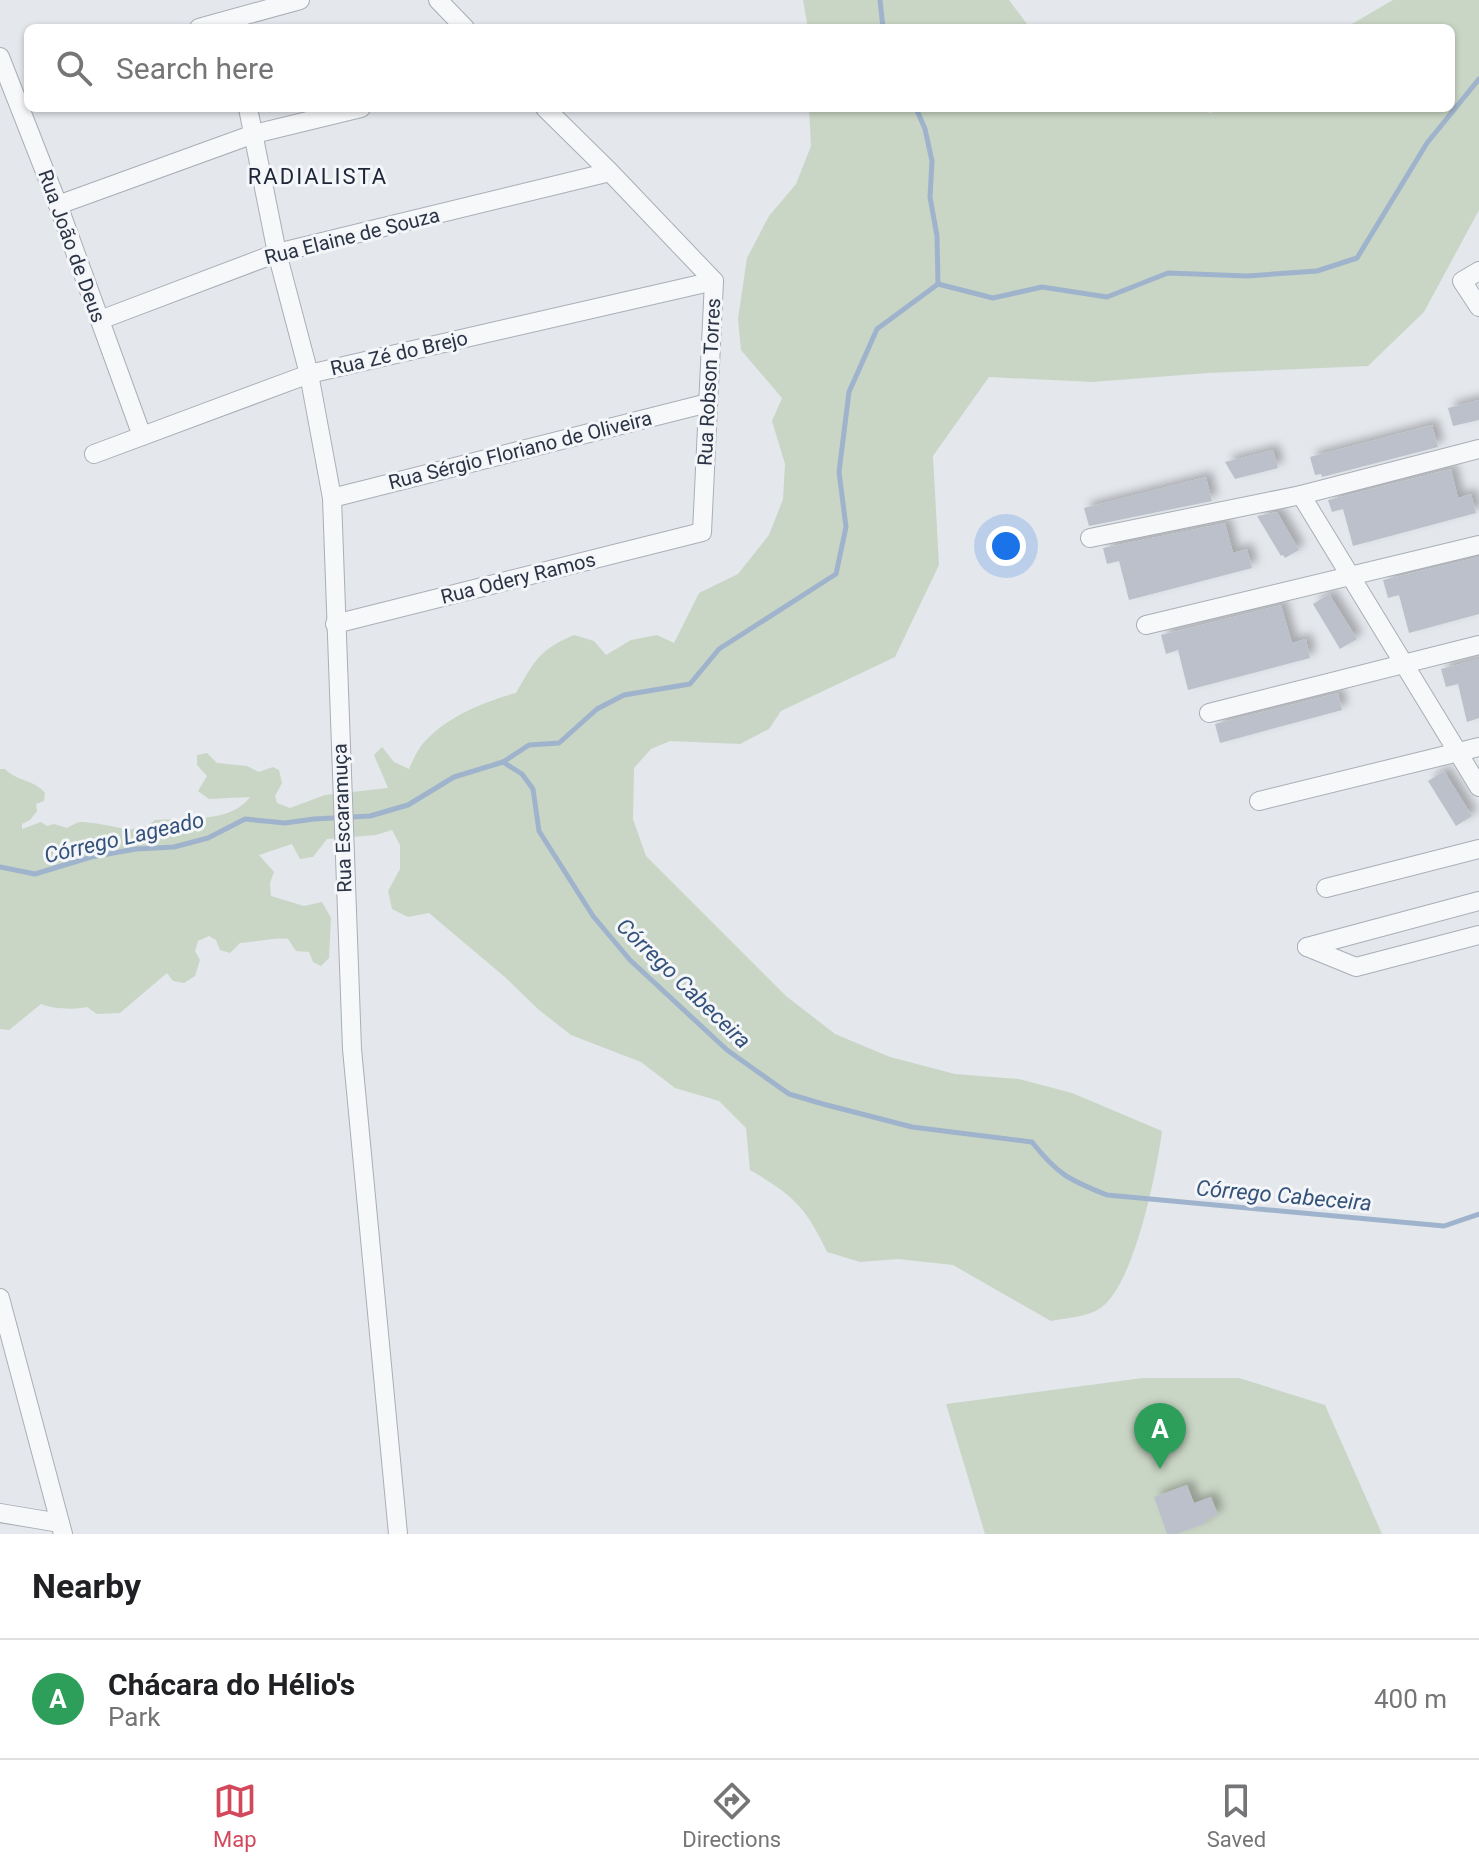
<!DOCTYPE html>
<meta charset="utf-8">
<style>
body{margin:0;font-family:Roboto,sans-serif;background:#f2f2f2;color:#202124}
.you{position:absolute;left:1006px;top:546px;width:28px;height:28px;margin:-20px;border:6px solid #fff;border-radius:50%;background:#1a73e8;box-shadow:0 0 0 12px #1a73e833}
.badge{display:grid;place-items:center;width:52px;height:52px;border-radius:50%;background:#d1495b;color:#fff;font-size:26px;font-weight:700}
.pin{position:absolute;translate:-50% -66px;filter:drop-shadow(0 2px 4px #0008)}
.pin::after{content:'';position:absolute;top:42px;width:28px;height:24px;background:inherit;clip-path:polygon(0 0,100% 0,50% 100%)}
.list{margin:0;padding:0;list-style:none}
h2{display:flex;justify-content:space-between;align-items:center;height:104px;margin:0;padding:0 32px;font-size:34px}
h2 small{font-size:26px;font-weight:400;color:#757577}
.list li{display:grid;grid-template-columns:52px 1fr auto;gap:24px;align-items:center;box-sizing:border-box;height:120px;padding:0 32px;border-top:2px solid #e0e0e0}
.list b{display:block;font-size:30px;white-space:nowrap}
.list p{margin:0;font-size:26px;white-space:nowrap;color:#757577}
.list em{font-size:26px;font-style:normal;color:#757577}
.icon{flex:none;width:44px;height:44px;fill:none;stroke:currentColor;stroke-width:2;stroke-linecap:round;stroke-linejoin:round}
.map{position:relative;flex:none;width:1479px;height:1534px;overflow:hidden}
.search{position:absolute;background:#fff;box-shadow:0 2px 6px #0004;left:24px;right:24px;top:24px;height:88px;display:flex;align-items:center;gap:20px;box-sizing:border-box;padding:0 28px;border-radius:12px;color:#757577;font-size:30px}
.sheet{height:224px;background:#fff}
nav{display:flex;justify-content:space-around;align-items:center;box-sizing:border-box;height:112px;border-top:2px solid #e0e0e0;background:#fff;font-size:22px;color:#757577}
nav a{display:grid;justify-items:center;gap:4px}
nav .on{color:#d1495b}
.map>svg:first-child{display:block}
</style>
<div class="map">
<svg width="1479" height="1534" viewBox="0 0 1479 1534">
<defs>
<filter id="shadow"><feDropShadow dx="6" dy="-6" stdDeviation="4" flood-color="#0004"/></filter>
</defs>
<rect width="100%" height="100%" fill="#e4e7ec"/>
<!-- green -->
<g fill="#c9d6c5">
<path d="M803,0h206l21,28h-222z"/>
<path d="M1393,0h86v210l-55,102 -56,54 -160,7 -116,9 -103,-5 -56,79 6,109 -44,92 -114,54 -12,18 -29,15 -70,-3 -19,8 -17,19 -1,51 13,37 140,140 49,38 55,23 65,17 64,5 53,14 90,38c-5,39 -28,157 -63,178 -12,8 -34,9 -48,12l-98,-56 -55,-6 -38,3 -33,-10c-21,-45 -34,-57 -77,-82l-4,-42 -27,-27 -44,-13 -34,-26 -70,-27 -32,-25 -33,-32 -77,-65 -21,4 -16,-8 -4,-18 12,-22v-24l-8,-15 -16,5 -49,4 -14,18 -13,2 -8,-15 -33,11 15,17 -4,11 1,13 33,10 18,-4 9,16 -2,40 -8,8 -8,-4 -4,-10 -13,-1 -8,-12c-9,-2 -34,3 -48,4l-10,10 -10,-3 -4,-10 -7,-4 -11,5 -3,10 5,9 -5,16 -11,7 -11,-2 -6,-8 -47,40 -23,1 -10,-7c-13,3 -35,2 -46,-3l-32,26 -9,-1v-260h5c11,12 30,11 40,24l-1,8 -8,3 1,7 -7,9 -8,4v5l19,-7 6,4 7,-2 13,4c4,-2 8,-5 13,-6 4,-1 42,5 47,8l21,-4 7,-6c29,-2 77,3 95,-23l-41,2 -11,-8 9,-15 -10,-11v-10l10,-2 10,10 30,3 12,6 14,-5 6,3 3,13 -7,13 2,7 13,5 35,-13 63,-7 -14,-33 8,-8 12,15 15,7c3,-7 7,-16 12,-23 22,-28 62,-44 95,-53 19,-33 23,-43 58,-58l20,6 12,14 25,-15 26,-5 17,8 25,-50 39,-19 31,-39 14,-36 2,-35 -13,-43 10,-23 -41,-48 -3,-31 9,-61 22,-42 27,-32 15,-38 -2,-38h384l18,5 8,-5h232v-80h-106z"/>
<path d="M1143,1378h96l86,27 57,129h-397l-39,-130z"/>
</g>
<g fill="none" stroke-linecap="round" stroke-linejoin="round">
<!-- stream -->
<g stroke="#9fb4cc" stroke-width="5">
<path d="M880,0l3,28"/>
<path d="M916,108l9,21 7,32 -2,36 7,39 1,48"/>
<path d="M938,284l55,14 49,-11 65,10 61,-24 79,3 70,-5 40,-13 70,-115 52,-64"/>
<path d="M503,762l19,12 11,15 6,42 54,85 37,44 97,90 62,44 34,10 89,23 120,15c25,32 37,38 75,53l337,31 35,-12"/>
<path d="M0,867l35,7 56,-17 45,-8 38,-2 34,-9 37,-19 40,4 29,-4 56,-3 38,-11 46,-28 49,-15 26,-17 30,-2 38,-34 27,-14 66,-11 29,-35 117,-75 10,-47 -7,-55 10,-80 28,-63 61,-45"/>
</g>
</g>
<!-- building -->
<g fill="#bbc0ca" filter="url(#shadow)">
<path d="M1479,400v20l-26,6 -5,-18z"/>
<path d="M1432,425l6,22 -116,30 -1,-3 -6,1 -5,-18z"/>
<path d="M1273,450l5,18 -43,11 -10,-17z"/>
<path d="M1451,469l7,29 13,-4 5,19 -123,33 -10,-37 -11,3 -4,-12z"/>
<path d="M1206,477l6,24 -123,25 -5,-18z"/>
<path d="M1277,512l22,38 -14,8 -2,-3 -2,1 -24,-40z"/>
<path d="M1225,523l8,30 14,-4 5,19 -123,32 -10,-39 -12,3 -4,-16z"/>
<path d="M1479,557v57l-70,19 -10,-38 -11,3 -5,-18z"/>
<path d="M1329,594l28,45 -17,10 -27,-45z"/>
<path d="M1281,605l11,38 14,-4 4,19 -122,32 -10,-40 -12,4 -5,-19z"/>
<path d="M1479,659v59l-12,4 -9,-38 -12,3 -5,-18z"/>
<path d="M1338,693l4,17 -122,33 -5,-19z"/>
<path d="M1444,771l28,45 -16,10 -28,-45z"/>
<path d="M1187,1485l7,18 17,-6 7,18 -13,5 1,3 -29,11h-10l-13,-37z"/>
</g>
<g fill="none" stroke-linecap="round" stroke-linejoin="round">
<!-- minor casing -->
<g stroke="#a9aeb7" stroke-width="20">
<g id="minor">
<path d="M438,0l27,28"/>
<path d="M199,28l101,-28"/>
<path d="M0,57l58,148 84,231"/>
<path d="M248,108l29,145 32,121 23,124 20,551 46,485"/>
<path d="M58,205l196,-71 107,-26"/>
<path d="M1479,271l-17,10 17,26"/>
<path d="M100,320l177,-67 333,-81"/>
<path d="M94,454l215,-80 405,-93"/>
<path d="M1301,495l178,292"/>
<path d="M332,498l376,-95"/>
<path d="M1090,538l211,-43 178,-46"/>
<path d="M335,624l367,-92 12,-251 -104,-109 -65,-64"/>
<path d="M1146,625l333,-80"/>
<path d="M1209,713l270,-68"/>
<path d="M1259,801l220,-54"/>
<path d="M1326,888l153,-39"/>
<path d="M1307,947l49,20 123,-32"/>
<path d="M1307,947l172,-46"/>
<path d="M0,1298l63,236"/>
<path d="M0,1513l60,10"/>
</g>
</g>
<!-- minor -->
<use href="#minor" stroke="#f7f8fa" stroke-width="18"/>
</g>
<g text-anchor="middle" stroke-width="6" stroke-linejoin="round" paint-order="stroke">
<!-- street labels -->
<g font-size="20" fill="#2b3445" stroke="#f4f6f9">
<text transform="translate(352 236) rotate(-14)" y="7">Rua Elaine de Souza</text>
<text transform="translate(72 246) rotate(70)" y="7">Rua João de Deus</text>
<text transform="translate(399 353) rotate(-13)" y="7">Rua Zé do Brejo</text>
<text transform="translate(709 382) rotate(-87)" y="7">Rua Robson Torres</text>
<text transform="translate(520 450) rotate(-14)" y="7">Rua Sérgio Floriano de Oliveira</text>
<text transform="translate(518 578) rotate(-14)" y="7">Rua Odery Ramos</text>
<text transform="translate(342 818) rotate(-92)" y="7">Rua Escaramuça</text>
</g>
<!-- neighbourhood labels -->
<g font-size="22" letter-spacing="2" fill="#1d2536" stroke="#f4f6f9">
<text x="318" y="184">RADIALISTA</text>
</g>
<!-- water labels -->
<g font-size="22" font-style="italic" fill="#34527a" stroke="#f4f6f9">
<text transform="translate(124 837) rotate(-13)" y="8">Córrego Lageado</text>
<text transform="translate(684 983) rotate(44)" y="8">Córrego Cabeceira</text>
<text transform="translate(1284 1195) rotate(5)" y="8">Córrego Cabeceira</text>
</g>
</g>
</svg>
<div class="you"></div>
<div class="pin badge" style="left:1160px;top:1469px;background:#2e9e5b">A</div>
<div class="search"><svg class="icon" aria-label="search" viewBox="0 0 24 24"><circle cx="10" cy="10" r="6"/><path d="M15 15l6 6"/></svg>Search here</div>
</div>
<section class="sheet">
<h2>Nearby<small></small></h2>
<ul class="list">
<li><span class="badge" style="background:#2e9e5b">A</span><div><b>Chácara do Hélio's</b><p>Park</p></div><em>400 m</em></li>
</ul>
</section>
<nav>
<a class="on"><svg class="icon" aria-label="map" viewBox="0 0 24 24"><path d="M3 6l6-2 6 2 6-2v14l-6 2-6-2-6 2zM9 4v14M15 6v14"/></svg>Map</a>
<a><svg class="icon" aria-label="directions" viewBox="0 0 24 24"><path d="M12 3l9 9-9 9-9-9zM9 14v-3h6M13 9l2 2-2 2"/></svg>Directions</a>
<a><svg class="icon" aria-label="saved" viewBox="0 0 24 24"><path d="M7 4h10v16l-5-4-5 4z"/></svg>Saved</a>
</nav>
